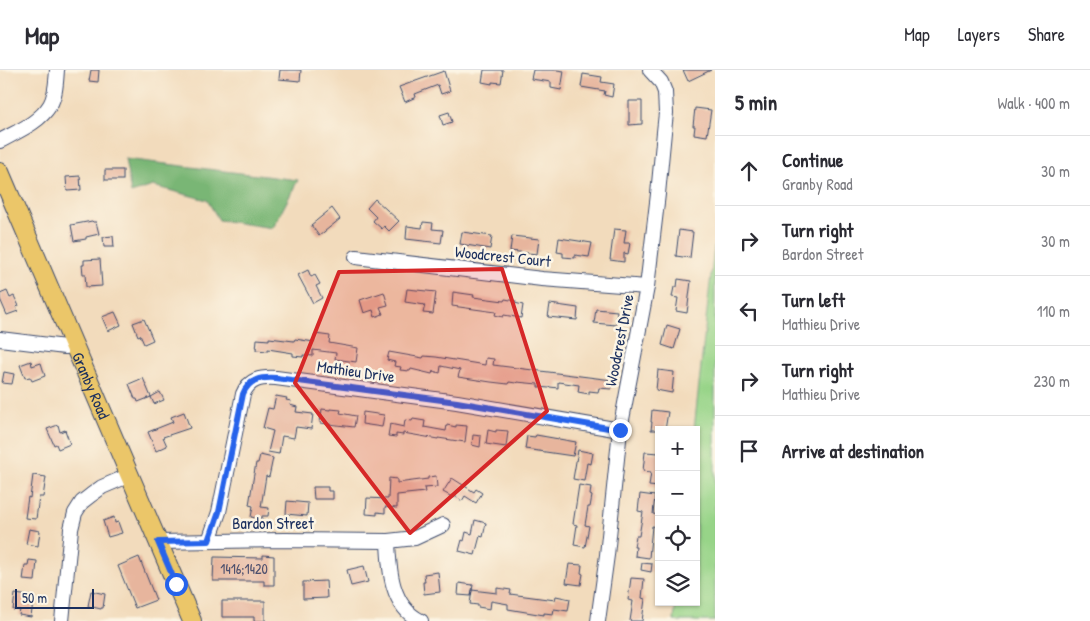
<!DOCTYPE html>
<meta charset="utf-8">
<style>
body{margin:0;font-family:"Patrick Hand",sans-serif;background:#f7f7f7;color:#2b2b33}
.controls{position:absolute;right:15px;bottom:15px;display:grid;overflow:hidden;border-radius:0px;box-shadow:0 1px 4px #0004}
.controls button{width:45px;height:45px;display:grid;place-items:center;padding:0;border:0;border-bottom:1px solid #e1e1e2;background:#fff;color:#2b2b33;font:25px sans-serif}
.scale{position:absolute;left:15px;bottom:12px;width:79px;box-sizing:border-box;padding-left:5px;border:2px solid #1b2f5e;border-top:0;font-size:14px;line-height:18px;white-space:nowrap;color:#1b2f5e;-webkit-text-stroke:4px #fcf5e5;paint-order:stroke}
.stop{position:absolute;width:15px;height:15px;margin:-11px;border:4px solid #2563eb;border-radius:50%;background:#fff}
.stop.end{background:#2563eb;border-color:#fff;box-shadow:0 1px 5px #0008}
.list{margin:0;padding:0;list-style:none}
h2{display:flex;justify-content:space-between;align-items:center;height:65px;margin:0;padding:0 20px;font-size:21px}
h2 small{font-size:16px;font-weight:400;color:#7c7c81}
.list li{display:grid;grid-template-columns:32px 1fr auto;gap:15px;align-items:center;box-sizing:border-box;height:70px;padding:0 20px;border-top:1px solid #e1e1e2}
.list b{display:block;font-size:19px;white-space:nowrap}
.list p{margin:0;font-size:16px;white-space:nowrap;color:#7c7c81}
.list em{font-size:16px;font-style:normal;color:#7c7c81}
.icon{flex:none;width:28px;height:28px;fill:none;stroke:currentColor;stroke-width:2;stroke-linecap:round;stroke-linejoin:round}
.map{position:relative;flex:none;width:715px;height:551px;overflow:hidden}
header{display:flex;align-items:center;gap:30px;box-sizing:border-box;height:70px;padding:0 25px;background:#fff;border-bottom:1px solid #e1e1e2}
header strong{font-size:24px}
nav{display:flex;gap:28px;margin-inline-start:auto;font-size:18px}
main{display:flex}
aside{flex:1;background:#fff}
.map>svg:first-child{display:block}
</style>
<header>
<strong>Map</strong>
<nav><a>Map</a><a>Layers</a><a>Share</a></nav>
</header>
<main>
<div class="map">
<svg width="715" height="551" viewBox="0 0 715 551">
<rect width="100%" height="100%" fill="#fcf5e5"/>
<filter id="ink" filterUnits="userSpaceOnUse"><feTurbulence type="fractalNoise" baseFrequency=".02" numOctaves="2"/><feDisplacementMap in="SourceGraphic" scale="10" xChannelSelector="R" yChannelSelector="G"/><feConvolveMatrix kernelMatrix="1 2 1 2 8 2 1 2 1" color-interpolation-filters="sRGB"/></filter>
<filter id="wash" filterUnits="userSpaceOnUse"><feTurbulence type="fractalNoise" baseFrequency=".0096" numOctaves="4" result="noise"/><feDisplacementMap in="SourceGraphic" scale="20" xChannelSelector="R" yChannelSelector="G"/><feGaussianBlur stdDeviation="1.12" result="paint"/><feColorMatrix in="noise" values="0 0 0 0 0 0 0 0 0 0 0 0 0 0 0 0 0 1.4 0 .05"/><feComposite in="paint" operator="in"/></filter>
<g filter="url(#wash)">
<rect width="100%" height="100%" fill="#f2dbbc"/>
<!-- green -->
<path fill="#97d488" stroke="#598273" d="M715,168v383h-41l2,-19h20v-172h-2z"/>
<!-- forest -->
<path fill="#79b674" stroke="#4a7269" d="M125,89l173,21 -25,48 -54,-8 -12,-20 -54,-14 -22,7z"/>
<g id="blocks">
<!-- building -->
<g fill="#e7b59d">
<path d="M91,0h8l-1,12 -9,-1z"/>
<path d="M280,0h21l-1,11 -21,-2z"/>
<path d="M484,0h19l-2,13 -9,-1v2l-10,-2z"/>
<path d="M533,0h24l7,1 -3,19 -10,-2v-6l-20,-3z"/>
<path d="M683,0h28l-23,11z"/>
<path d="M444,1l6,20 -9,3 -3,-9 -23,9 1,3 -11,5 -6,-15z"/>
<path d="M583,4l19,3 -1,5 13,2 -2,13 -8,-2 1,-4 -24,-4z"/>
<path d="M629,31h13v23l-13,1z"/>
<path d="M695,38l16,2 -4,26 -13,-2 1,-8h-2z"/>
<path d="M449,42l3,10 -9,3 -3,-10z"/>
<rect x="105" y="100" width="18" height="10"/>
<path d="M80,106l1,14 -14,1 -1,-14z"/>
<path d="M375,129l24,22 -10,10 -5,-5 -2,3 -9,-8 3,-4 -9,-9z"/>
<path d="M332,138l8,11 -21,17 -8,-11z"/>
<path d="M92,151l1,1h3l3,12 -13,3v2l-12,2 -3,-16z"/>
<path d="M423,152l10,1 -1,6 11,1 -2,13 -35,-4 1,-13 15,2z"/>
<path d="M614,159l12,1 -2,13h6l-2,11 -4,-1v9l-14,-2z"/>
<path d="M679,160l14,2 -3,26 -14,-2z"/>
<path d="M462,162l30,4 -2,13 -30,-5z"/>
<path d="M113,166l1,11h-10l-1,-10z"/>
<path d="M512,166l27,3 -2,15 -27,-3z"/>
<path d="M559,168l33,5 -3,14 -14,-2v3l-12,-1v-4l-6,-1z"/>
<path d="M100,189l2,27 -16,1 -1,-13h-2l-1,-9h2v-5z"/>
<path d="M308,200l3,7 4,-2 5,9 -4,2 6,12 -9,5 -15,-28z"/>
<path d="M678,209l13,2 -4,32 -11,-2 2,-13 -6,-1 2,-10h3z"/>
<path d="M407,219l29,3 -3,22 -10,-1 2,-8 -20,-3z"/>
<path d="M7,221l3,7 4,-2 5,10 -3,1 2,4 -11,4 -7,-16v-5z"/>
<path d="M384,222l4,13 -8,2 3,7 -8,3 -2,-7 -9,3 -4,-13z"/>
<path d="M453,222l21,3 -1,2 31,4 1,-2 11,2 -1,2 8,2 -2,13 -17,-3 -1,2 -8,-2 1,-3 -44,-6z"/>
<path d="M550,234l28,4 -1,12 -29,-3z"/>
<path d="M596,239l21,2 -1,14 -22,-2z"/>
<path d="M115,242l6,13 -13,6 -6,-14z"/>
<path d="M144,249l9,21 -9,4 -4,-9 -2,1 -5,-13z"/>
<path d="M667,255l13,4 -6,20 -12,-4z"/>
<path d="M315,264l15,2 -1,7 29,5 -2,14 -21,-3 1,-6 -23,-3v6l-10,-1v2l-10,-1v-3l-25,-4v2l-12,-1 1,-11 12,1v-2l25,3 1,-2 19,3z"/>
<path d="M389,282l34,6 1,-2 12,1 49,8 1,-7 8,1 -1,6 119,15 -1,9 -12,-1 -1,4 -9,-1v3l-11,-2 1,-7 -21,-3v6l-8,-1 -1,1 -11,-1v-3l-21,-2 -1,1 -7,-1 -1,2 -17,-2 -33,-5 2,-7 -19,-4 -1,7 -7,-2 -1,3 -21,-5 -1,2 -10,-1 1,-3 -7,-1 1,-4 -8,-2z"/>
<path d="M31,291l1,5 9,-3 4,13 -13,5 -2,-4 -5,1 -5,-13z"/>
<path d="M658,300l16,2 -2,21 -16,-3z"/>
<path d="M4,302l10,2 -2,10 -10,-1z"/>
<path d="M143,308l8,19 -13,5 -1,-3h-2l-6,-15z"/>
<path d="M160,322l4,8 -10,4 -3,-7z"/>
<path d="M276,326l11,2 -1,2 5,1 -1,4 7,2 -1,5 17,2 -2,15 -15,-2 -2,11 -12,-2 -3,18 -11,-2 5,-21 -10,-3 5,-20 5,1z"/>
<path d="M322,339l8,1v-1l11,1 -1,3 16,3 -2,11 -34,-4z"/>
<path d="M652,340l16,2 -3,18h-14l1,-8h-1z"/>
<path d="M184,342l6,16 -27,9 4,9 -11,5 -8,-19 25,-10 -2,-5z"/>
<path d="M363,342l21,3 -2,12 -20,-3z"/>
<path d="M413,349l12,2 -1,6 22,4 1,-6 9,2v-2l11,1 -2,16 -27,-4v1l-35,-6v2l-7,-1v3l-8,-1 2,-12 14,3 1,-7 7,1z"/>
<path d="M58,355l2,7 5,-2 5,14 -12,5 -2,-5 -2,1 -7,-16z"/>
<path d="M488,360l8,2v-2l12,1 -2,16 -20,-3z"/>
<path d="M473,365l8,1 -1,11 -8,-2z"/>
<path d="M536,365l40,7 -3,14 -48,-7 2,-13 8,1z"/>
<path d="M578,380l15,3 -2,11 -4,-1 -3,18 -11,-2z"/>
<path d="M645,382l14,1v34l-10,-1 2,-14 -8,-1z"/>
<path d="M260,385l13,3 -4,19 -3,-1 -5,31 8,1 -1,8h-6v3l-11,-2 2,-11 -4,-1 5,-31 2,-11h2z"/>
<path d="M33,405l13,2 -3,20h-4l-3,22 -11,-1 3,-21 2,1z"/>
<path d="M436,406l1,11 -13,1 1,4 -28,3v13l-12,-1v6l-8,-1v3l-11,-1 1,-16 21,1 1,-21 8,1v4l31,-4v-2z"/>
<path d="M452,408l22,14 2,-3 6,4 -6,10 -11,-7 -3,5 -7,-5 -1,2 -11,-6z"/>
<path d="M579,415l12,2 -1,8 2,1 -2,11h-2l-3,18 4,1 -4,21 -11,-2 3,-20 -4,-1z"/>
<path d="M313,417h15v4h5v8h-19z"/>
<path d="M640,424l15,2 -2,18 6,1v12l-7,-1 -3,32 -14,-2 1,-9h-2l2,-11h3l4,-24 -5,-1z"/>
<path d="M287,431l21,2 -1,13 -21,-2z"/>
<path d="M114,447l1,6 3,-1 4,11 -14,4 -5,-16z"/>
<path d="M475,450l11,3 -3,14 -3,-1 -5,19 -16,-4 3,-11 2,1 2,-9 6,2z"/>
<path d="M29,459l11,2 -2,15 -12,-2z"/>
<path d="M263,485l11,1v29h-10v-4h-51l1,-24 49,1z"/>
<path d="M139,487l17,43 -21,8 -17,-42z"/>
<path d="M29,490l8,1 -2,20 -12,-1 2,-15h3z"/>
<path d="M642,493l10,1 -1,8 -10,-2z"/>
<path d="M569,494l13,1 -1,8 2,1 -2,11 -15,-2z"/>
<path d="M364,496l4,16 -17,4 -4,-16z"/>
<path d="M438,502l2,20 -16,2 -1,-12h2l-1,-8z"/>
<path d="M631,508l13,1 -2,19 3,1 -3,22h-12l3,-20 -5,-1z"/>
<path d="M326,511l1,17 -24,1v-17z"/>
<path d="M459,513l14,2 -2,11 -13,-1z"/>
<path d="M497,518l14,2 -1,4 45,6 1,-4 14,3 -2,12 -14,-2 -1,5 -9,-1v2l-36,-6v-5l-17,-3 -1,8 -12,-2v-2l-8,-1 2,-14 25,3z"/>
<path d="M91,521l14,3 -2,14h-2v1l-13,-3z"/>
<path d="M15,524l15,2v6h3l-2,15 -12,-2 1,-5h-7z"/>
<path d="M222,531h43v20h-11v-4h-32z"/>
</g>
</g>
</g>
<g filter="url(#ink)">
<use href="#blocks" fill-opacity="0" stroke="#3b496c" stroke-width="1"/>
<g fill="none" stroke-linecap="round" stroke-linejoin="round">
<!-- minor casing -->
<g stroke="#3b496c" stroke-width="16">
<g id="minor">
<path d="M0,71c18,-10 39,-18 50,-36 6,-10 6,-24 7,-35"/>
<path d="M356,187l186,22 105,8"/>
<path d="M0,269l65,8 9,-1"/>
<path d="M209,471l10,-29 24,-118c6,-15 18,-17 33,-16l181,24 163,28"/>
<path d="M388,471l27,-3 28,-13"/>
<path d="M158,472l127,-2 103,1c1,28 3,66 33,80"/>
<path d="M62,551l9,-92 4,-16 7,-11 9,-7 11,-8 28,-12"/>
<path d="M598,551l9,-66 13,-125 27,-143 11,-93 6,-62 2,-19 -1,-21 -4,-10 -11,-12"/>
</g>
</g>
<!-- major casing -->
<g stroke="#3b496c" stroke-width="20">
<g id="major">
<path id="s1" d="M0,102l192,449"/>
</g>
</g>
<!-- minor -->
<use href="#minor" stroke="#fff" stroke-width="14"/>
<!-- major -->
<use href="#major" stroke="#ebc669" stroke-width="18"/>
</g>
</g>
<g fill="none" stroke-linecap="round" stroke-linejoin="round" filter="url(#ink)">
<!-- route -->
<path stroke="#2563eb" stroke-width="6" d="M176,514l-18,-42 51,-1 10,-29 24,-118c6,-15 18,-17 33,-16l181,24 163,28"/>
</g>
<!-- marked area -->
<path fill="#d62828" fill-opacity="0.2" stroke="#d62828" stroke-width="4" stroke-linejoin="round" d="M502,199l45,142 -137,122 -115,-150 44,-111z"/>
<g text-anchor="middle" stroke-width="5" stroke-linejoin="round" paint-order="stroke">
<!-- number labels -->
<g font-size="14" fill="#4e506e">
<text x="244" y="504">1416;1420</text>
</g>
<!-- street labels -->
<g font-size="16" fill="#1b2f5e" stroke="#fcf5e5">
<text transform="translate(503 186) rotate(6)" y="6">Woodcrest Court</text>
<text transform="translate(619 270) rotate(-79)" y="6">Woodcrest Drive</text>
<text transform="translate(356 301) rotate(8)" y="6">Mathieu Drive</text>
<text dy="6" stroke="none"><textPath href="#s1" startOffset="232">Granby Road</textPath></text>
<text x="273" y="459">Bardon Street</text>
</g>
</g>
</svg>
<div class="controls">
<button>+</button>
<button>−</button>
<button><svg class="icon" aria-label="locate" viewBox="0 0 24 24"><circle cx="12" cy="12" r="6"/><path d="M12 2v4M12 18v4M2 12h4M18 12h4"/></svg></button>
<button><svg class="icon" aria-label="layers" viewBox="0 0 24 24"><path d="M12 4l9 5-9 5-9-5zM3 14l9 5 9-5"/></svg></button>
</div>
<div class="scale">50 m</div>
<div class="stop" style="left:176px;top:514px"></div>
<div class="stop end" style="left:620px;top:360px"></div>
</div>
<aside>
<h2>5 min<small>Walk · 400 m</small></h2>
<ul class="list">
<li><svg class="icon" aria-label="ahead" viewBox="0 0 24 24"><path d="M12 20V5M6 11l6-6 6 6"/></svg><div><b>Continue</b><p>Granby Road</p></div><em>30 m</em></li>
<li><svg class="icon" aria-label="right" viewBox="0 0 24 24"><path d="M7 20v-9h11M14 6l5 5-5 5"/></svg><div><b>Turn right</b><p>Bardon Street</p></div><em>30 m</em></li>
<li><svg class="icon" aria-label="left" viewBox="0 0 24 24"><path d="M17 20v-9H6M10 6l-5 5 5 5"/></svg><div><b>Turn left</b><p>Mathieu Drive</p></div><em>110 m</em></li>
<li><svg class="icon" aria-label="right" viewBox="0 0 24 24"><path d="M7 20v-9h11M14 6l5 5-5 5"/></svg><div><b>Turn right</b><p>Mathieu Drive</p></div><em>230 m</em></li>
<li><svg class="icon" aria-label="arrive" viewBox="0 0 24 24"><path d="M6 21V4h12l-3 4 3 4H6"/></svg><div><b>Arrive at destination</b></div></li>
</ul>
</aside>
</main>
